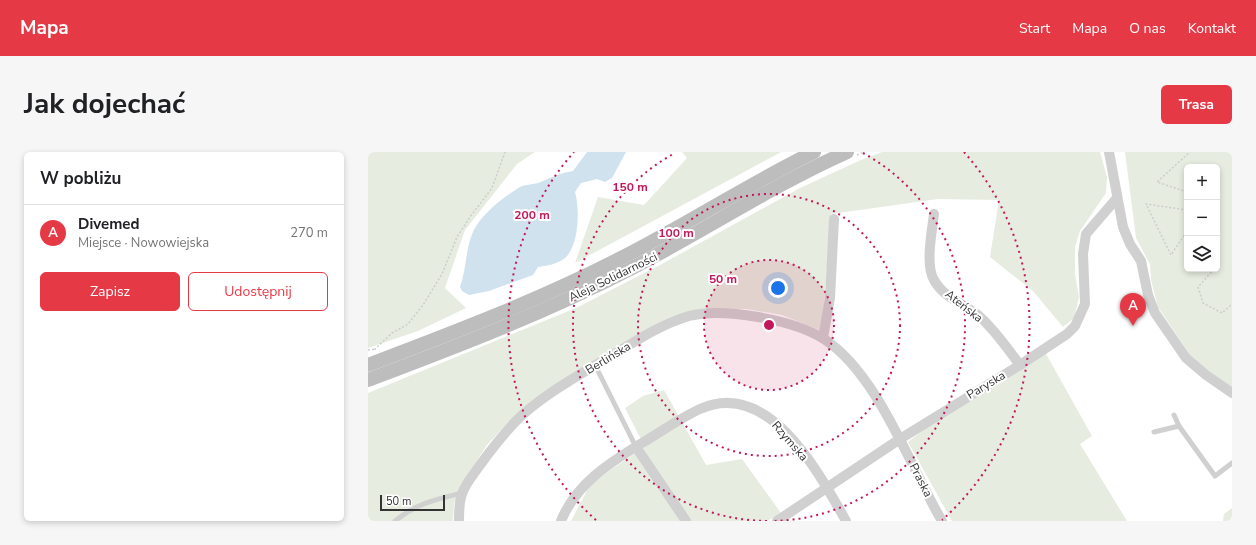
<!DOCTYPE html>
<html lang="pl">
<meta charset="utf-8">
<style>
body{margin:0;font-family:"Nunito Sans",sans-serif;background:#f6f6f6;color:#202124}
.controls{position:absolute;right:12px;top:12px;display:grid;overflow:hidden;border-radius:6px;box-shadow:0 2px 6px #0003}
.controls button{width:36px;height:36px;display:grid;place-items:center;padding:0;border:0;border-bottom:1px solid #e0e0e0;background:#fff;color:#202124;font:20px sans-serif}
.scale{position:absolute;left:12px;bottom:10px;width:65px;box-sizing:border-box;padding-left:4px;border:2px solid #333;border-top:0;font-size:11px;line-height:14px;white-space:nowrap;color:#333;-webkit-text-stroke:3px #fff;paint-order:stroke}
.you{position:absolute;left:410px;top:136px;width:14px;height:14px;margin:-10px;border:3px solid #fff;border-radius:50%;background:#1a73e8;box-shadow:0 0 0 6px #1a73e833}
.badge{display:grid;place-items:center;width:26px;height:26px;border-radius:50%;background:#e63946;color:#fff;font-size:13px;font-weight:700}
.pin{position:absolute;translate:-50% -33px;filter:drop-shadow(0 1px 2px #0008)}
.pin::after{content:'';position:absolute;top:21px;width:14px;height:12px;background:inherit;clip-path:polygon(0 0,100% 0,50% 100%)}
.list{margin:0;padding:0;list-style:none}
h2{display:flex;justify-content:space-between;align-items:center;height:52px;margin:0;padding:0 16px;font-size:17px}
h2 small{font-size:13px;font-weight:400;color:#757577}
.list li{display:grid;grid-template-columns:26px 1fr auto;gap:12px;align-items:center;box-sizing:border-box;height:56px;padding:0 16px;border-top:1px solid #e0e0e0}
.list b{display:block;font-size:15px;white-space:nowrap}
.list p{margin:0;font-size:13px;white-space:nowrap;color:#757577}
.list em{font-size:13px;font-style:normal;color:#757577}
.actions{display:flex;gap:8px;padding:12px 16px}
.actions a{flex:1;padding:9px 0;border:1px solid #e63946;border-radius:6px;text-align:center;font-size:14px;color:#e63946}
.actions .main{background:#e63946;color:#fff}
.icon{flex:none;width:22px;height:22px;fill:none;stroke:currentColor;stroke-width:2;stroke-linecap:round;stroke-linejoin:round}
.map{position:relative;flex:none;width:864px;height:369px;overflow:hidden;border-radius:6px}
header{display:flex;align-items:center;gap:24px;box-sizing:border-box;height:56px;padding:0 20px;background:#e63946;color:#fff}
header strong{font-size:19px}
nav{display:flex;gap:22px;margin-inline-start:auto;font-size:14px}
.intro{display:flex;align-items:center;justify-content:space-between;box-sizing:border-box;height:96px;padding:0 24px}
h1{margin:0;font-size:28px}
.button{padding:10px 18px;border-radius:6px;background:#e63946;color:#fff;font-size:14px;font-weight:700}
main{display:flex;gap:24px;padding:0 24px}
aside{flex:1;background:#fff;border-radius:6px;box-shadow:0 2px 6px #0003}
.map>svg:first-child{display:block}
</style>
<header>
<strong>Mapa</strong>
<nav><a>Start</a><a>Mapa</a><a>O nas</a><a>Kontakt</a></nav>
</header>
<div class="intro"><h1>Jak dojechać</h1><a class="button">Trasa</a></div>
<main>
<aside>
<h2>W pobliżu<small></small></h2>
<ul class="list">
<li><span class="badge">A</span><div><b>Divemed</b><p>Miejsce · Nowowiejska</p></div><em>270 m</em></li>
</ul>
<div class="actions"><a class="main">Zapisz</a><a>Udostępnij</a></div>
</aside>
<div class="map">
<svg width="864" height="369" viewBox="0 0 864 369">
<rect width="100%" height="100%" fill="#fff"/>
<!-- green -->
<g fill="#e6ecdf" fill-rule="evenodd">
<path d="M0,0h167l-18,12 -52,66 -20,58 21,20 -48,23 -50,17z"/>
<path d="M314,0h99l-206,111 23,-66 46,8 43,-47z"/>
<path d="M514,0h218l7,25 -1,16 -26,38 -5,16v27l4,23 -5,21 -11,9 -30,-36 -43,-34 9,-57 -61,-1 -107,15 -9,117 -40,-16 -35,-6h-40l-36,8 -161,103 -23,25 -25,38 -8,21 -1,17h-85v-128l208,-85 84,-43 140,-77 61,-28z"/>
<path d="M757,0h107v238l-40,-32 -34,-51 -7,-27 -1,-16 -14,-26zM819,15h30v102h-30z"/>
<path d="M677,200l47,84 -12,8 47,77h-175l-44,-79 30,-24z"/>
<path d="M296,238l42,75 36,-6 39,54 -14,8h-196l20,-38 54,-36 -20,-39 18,-12z"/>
<path d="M864,356v13h-9l1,-7z"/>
</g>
<!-- water -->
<path fill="#cfe2ee" d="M219,0h39l-14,26 -7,4 -8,-3 -16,4 -6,9c5,17 4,54 -10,66 -7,6 -19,8 -27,9l-5,8 -44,16 -20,4 -7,-4 -2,-4c7,-19 5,-41 15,-59 9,-16 30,-32 45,-41 5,-3 12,-2 18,-4 12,-5 22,-10 35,-12z"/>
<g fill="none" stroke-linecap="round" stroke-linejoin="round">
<!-- path -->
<g stroke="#cdcdcd" stroke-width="1.5" stroke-dasharray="2 2" stroke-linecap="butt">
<path d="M489,3l7,-3"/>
<path d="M819,40l-30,-10 33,-30"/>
<path d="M819,58l-41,-6 25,51 12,-18 4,-3"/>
<path d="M849,107v6"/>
<path d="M846,117l-16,18 5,16 19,10 10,-9"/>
<path d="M0,198l7,-1"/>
<path d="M7,198v-1l17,-16 16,-9 15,-19 19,-31 15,-37 13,-20 22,-29 13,-36"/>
</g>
<!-- lane -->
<g stroke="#d0d0d0" stroke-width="5">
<path d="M227,213l41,82"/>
<path d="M806,263l5,11 36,50 17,-13"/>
<path d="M786,280l25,-6"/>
<path d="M27,369c20,-17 42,-22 67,-28"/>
</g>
<!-- street -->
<g stroke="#d0d0d0" stroke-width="10">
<path d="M741,0l14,75 7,17 11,17 7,34 7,18 31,45 20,17 26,18"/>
<path d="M566,62c-2,17 -9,51 0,66 10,18 30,24 45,36 16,14 28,32 41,49"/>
<path d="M455,186l7,-40 4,-79"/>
<path d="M268,295l50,74"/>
<path d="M91,369c0,-9 0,-19 3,-27 3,-10 12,-20 18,-29 11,-15 22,-29 34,-42 27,-28 69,-50 102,-70 23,-14 46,-29 73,-37 34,-9 105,4 135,23 54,35 86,128 118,182"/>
<path d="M193,369c15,-37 48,-58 81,-78 19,-11 38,-25 58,-34 69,-31 119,64 146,112"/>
<path d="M409,369l123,-82 120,-74 47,-31 8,-8 10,-22 -2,-50 3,-20 31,-36"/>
</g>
<!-- secondary -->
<g stroke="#bdbdbd" stroke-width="14">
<path d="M0,213c87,-33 174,-66 257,-109 64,-33 124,-72 189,-104"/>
<path d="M0,228c90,-34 179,-68 264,-112 72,-37 141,-83 215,-116"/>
</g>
</g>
<!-- distance rings -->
<circle cx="401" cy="173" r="65" fill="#c2185b" fill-opacity=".12"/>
<g fill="none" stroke="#c2185b" stroke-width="2" stroke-dasharray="2 4">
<circle cx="401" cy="173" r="65"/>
<circle cx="401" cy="173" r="131"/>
<path d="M399 369A196 196 0 0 1 307 1M495 1A196 196 0 0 1 403 369"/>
<path d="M228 368A261 261 0 0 1 206 0M596 0A261 261 0 0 1 574 368"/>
</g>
<g text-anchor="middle" stroke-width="4" stroke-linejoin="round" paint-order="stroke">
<!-- street labels -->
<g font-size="12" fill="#333" stroke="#fff">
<text transform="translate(245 125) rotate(-26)" y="4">Aleja Solidarności</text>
<text transform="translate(596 154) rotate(38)" y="4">Ateńska</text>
<text transform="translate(240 206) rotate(-31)" y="4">Berlińska</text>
<text transform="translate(618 233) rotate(-31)" y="4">Paryska</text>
<text transform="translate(422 289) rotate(49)" y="4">Rzymska</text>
<text transform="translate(553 328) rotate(63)" y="4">Praska</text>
</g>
</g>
<circle cx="401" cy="173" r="6" fill="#c2185b" stroke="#fff" stroke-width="2"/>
<g font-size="12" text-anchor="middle" font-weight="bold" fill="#c2185b" stroke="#fff" stroke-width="4" stroke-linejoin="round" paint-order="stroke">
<text x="262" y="39">150 m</text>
<text x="164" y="67">200 m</text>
<text x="308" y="85">100 m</text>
<text x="355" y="131">50 m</text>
</g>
</svg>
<div class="controls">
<button>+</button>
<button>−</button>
<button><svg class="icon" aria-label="layers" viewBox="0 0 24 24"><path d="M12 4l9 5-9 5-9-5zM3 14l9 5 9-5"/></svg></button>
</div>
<div class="scale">50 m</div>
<div class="you"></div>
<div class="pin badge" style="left:765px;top:174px">A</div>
</div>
</main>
